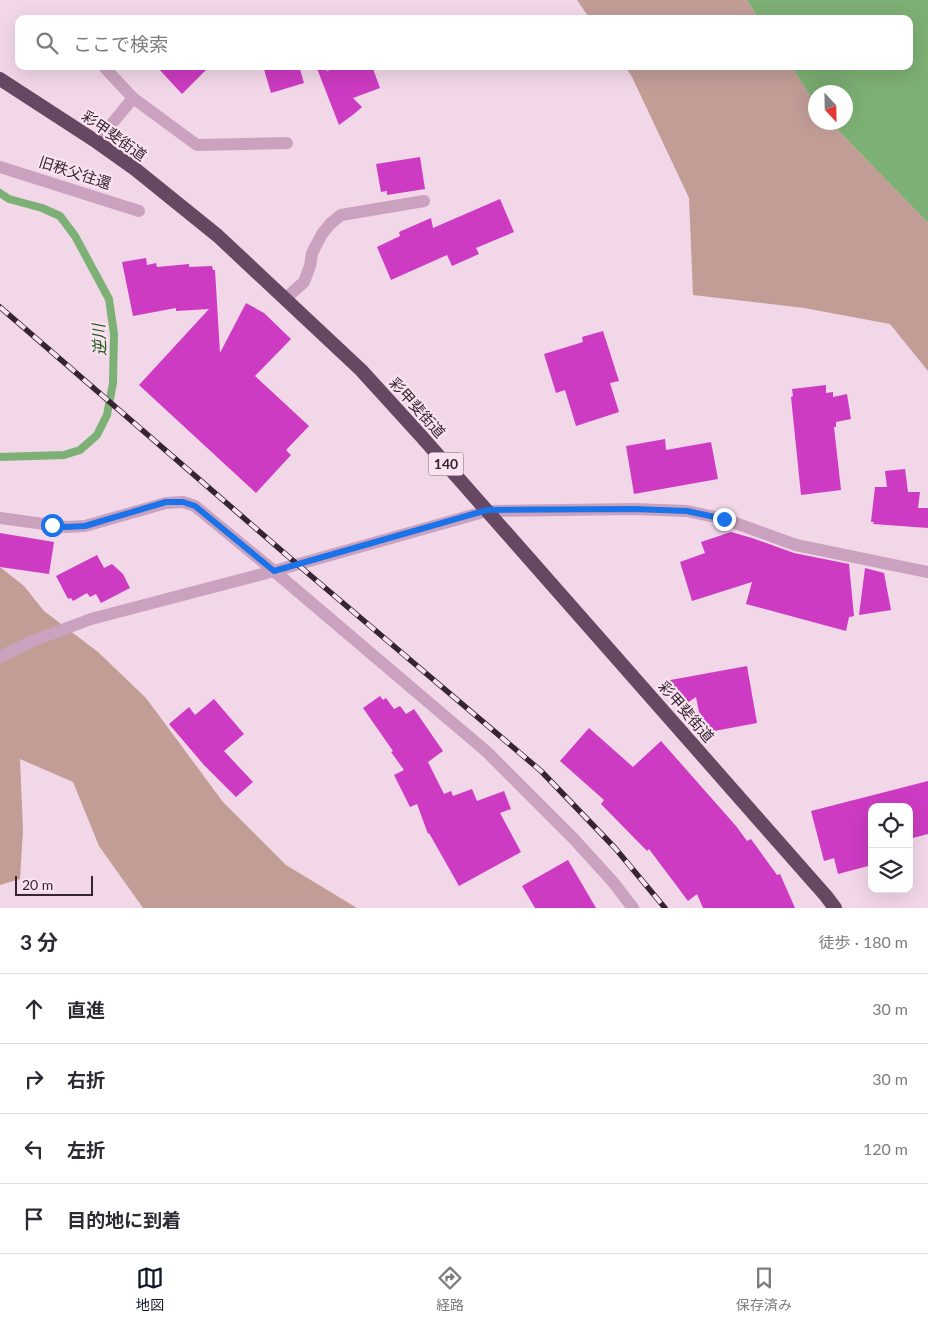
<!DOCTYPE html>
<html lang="ja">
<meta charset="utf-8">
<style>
body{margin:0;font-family:Lato,"Noto Sans JP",sans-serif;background:#f2f2f3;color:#2b2b33}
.controls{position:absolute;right:15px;bottom:15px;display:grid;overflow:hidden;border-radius:10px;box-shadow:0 5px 20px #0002}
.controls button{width:45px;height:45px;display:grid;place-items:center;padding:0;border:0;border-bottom:1px solid #e1e1e2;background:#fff;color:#2b2b33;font:25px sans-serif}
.compass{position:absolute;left:808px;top:85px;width:45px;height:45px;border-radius:50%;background:#fff;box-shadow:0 5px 20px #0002;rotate:158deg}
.scale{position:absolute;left:15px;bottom:12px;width:78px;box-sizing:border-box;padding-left:5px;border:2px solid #352532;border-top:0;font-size:14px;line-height:18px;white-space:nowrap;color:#352532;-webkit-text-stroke:4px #fae3f1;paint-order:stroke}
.stop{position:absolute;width:15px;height:15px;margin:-11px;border:4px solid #1a73e8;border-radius:50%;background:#fff}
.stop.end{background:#1a73e8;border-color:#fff;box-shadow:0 1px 5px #0008}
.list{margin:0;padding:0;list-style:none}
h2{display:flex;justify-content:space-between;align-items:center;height:65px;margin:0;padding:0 20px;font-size:21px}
h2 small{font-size:16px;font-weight:400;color:#7c7c81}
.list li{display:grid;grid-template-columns:32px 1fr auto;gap:15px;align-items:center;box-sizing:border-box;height:70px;padding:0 20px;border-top:1px solid #e1e1e2}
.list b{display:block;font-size:19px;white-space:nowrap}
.list em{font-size:16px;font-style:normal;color:#7c7c81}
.icon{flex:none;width:28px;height:28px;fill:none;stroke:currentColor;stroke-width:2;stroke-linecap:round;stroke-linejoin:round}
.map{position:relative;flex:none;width:928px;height:908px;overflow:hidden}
.search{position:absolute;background:#fff;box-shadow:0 5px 20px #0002;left:15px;right:15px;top:15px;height:55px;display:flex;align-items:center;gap:12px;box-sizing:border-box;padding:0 18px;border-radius:10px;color:#7c7c81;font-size:19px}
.sheet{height:345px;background:#fff}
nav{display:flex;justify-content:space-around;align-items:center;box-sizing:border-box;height:70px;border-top:1px solid #e1e1e2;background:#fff;font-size:14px;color:#7c7c81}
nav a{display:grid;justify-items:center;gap:2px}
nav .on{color:#111827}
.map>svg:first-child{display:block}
</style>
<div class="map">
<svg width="928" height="908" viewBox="0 0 928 908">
<rect width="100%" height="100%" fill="#f2d7e8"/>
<!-- green -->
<g fill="#c19d96">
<path d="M577,0h170l12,19h-169z"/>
<path d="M625,66h166l24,37 1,19 15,1 97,100v148l-38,-47 -86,-16 -111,-13 -4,-97 -57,-121z"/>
<path d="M0,567l24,19 20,25 54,41 48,46 77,104 63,63 71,43h-214l-44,-62 -26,-64 -53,-23 3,71 -3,49 -20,6z"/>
</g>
<!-- water -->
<path fill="#7db074" d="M747,0h181v223l-97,-100 15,-1v-30h-30l-1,11 -24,-37h118v-47h-150z"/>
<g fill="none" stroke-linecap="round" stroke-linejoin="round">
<!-- stream -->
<path stroke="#7db074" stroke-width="8" d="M0,193l9,6 33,9 18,8 15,20 34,63 5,35 -1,49 -6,32 -10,20 -17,15 -16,5 -64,2"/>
</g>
<!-- building -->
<g fill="#cc3bc2">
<path d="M156,66h54l-28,28z"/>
<path d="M263,66h36l5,17 -33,10z"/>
<path d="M316,66h7l4,5 13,-5h32l8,22 -27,10 9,9 -8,7 -15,11z"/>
<path d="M420,157l5,32 -38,6v-4l-6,1 -5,-28z"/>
<path d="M500,199l14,33 -38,16 3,6 -27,12 -5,-11 -56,25 -14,-33 23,-11 -1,-4 32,-14 2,10z"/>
<path d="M146,258l1,7 9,-2 1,4 32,-3v3l23,-1 1,4h2l5,83 26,-50 18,10 27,26 -36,37 54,50 -23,24 5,5 -35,38 -117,-108 70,-76 -33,2v-3l-43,8 -11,-54z"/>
<path d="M603,331l16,50 -9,2 9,29 -43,14 -11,-36 -9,3 -12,-39 39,-12 -1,-5z"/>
<path d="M826,385v8l7,-1v5l14,-3 4,25 -15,3v5h-2l7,63 -40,5 -10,-98 2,-1 -1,-7z"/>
<path d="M665,439l1,11 45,-8 7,37 -84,15 -8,-48z"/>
<path d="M905,469l3,23h12l-2,16h10v20l-55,-4 1,-2h-3l4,-35h12l-2,-16z"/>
<path d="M731,532l21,6 42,15 55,11 5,52 -5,1 -3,14 -100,-27 6,-22 -60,19 -12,-39 25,-9 -4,-11z"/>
<path d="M0,533l54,9 -5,32 -49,-7z"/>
<path d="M97,555l7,13 8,-4 11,10 7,14 -29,15 -5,-9 -6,3 -3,-4 -14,8 -2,-3 -3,1 -12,-23z"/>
<path d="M865,568l19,5 7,37 -32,5z"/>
<path d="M747,666l10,57 -48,9 -7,-5 -6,-30 -15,10 -16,-26z"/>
<path d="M380,696l3,4 3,-2 8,11 6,-3 6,8 8,-5 29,42 -15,11 16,32 7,-3 2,5 19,-7 5,12 27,-10 7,18 -11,4 21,39 -62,34 -30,-53 -1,1 -11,-30 -7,3 -16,-32 10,-5 -13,-18 2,-1 -30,-43z"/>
<path d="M214,699l30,35 -20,17 29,31 -17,15 -32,-32 -35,-41 20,-17 6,8z"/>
<path d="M589,728l44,39 28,-26 75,85 11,15 4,-2 26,36 3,-1 15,34h-92l-6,-14 -9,7 -39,-52 -2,2 -46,-47 3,-4 -44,-39z"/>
<path d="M928,781v53l-19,5v-32h-37v58l-34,9 -4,-16 -10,3 -13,-50z"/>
<path d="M568,860l28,48h-61l-13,-22z"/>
</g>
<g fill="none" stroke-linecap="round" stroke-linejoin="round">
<!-- service -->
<g stroke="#caa2bf" stroke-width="12">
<path d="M105,68l28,30 64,47 90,-2"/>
<path d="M97,142l36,-44"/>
<path d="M285,299l19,-17 6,-16 2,-13 10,-19 8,-10 11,-9 83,-14"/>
</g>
<!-- minor -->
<g stroke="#caa2bf" stroke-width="12">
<path d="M0,167l139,44"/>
<path d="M0,518l66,9 19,-1 81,-23 17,-1 12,4 79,65 213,181 86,86 40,44 20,26"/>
<path d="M0,657l30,-15 61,-23 183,-48 213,-60 147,-2 53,2 37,8 72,26 132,27"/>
</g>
<!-- trunk -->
<path stroke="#674862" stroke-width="14" d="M0,79l97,63 38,27 83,67 143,134 61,67 404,459 9,12"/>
<!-- rail casing -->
<g stroke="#352532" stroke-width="5.5">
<path id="rail" d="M0,307l297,257 244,207 74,77 50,60"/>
</g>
<!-- rail -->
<use href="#rail" stroke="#fae3f1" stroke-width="4" stroke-dasharray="11" stroke-linecap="butt"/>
</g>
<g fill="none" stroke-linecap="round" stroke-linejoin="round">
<!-- route -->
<path stroke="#1a73e8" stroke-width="6" d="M52,525l14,2 19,-1 81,-24h17l12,4 79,65 213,-61 147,-1 53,2 37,8"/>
</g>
<g text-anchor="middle" stroke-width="4.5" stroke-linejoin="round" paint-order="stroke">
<!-- shield labels -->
<rect fill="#fae3f1" stroke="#705e6b" stroke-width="1" x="428.5" y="452.5" width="35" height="23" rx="4"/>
<g font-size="14" font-weight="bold" fill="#352532">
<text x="446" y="469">140</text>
</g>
<!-- street labels -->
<g font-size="15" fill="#352532" stroke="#fae3f1">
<text transform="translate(114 136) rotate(35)" y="5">彩甲斐街道</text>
<text transform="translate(75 173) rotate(18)" y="5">旧秩父往還</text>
<text transform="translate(417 408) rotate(48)" y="5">彩甲斐街道</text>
<text transform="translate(686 712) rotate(49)" y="5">彩甲斐街道</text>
</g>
<!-- water labels -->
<g font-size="16" font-style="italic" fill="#205819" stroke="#fae3f1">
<text transform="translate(99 340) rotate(-93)" y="6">逆川</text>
</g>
</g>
</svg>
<div class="controls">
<button><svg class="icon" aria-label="locate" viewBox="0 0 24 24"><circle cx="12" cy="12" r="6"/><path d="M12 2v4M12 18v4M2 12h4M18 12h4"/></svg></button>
<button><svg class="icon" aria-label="layers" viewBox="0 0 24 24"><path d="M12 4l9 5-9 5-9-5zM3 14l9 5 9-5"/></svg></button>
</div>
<svg class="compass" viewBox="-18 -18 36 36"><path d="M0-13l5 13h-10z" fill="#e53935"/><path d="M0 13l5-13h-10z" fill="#7c7c81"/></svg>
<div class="scale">20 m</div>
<div class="stop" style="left:52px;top:525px"></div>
<div class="stop end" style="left:724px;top:519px"></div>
<div class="search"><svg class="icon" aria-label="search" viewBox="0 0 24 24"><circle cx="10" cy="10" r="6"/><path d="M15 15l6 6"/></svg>ここで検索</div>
</div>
<section class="sheet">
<h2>3 分<small>徒歩 · 180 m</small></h2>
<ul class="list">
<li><svg class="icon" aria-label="ahead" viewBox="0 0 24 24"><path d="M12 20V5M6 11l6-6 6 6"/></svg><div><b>直進</b></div><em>30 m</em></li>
<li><svg class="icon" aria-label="right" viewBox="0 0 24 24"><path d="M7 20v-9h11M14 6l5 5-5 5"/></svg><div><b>右折</b></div><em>30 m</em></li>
<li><svg class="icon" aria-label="left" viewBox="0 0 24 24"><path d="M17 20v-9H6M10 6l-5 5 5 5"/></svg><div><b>左折</b></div><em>120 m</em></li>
<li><svg class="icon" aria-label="arrive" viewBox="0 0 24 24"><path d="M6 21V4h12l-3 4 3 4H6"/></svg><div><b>目的地に到着</b></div></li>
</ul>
</section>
<nav>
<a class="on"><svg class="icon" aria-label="map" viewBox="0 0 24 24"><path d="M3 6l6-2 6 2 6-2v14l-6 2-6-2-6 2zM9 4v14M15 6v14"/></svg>地図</a>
<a><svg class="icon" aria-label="directions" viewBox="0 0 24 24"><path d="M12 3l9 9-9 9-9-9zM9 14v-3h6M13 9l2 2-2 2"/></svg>経路</a>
<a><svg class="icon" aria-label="saved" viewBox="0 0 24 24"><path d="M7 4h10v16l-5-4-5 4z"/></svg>保存済み</a>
</nav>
